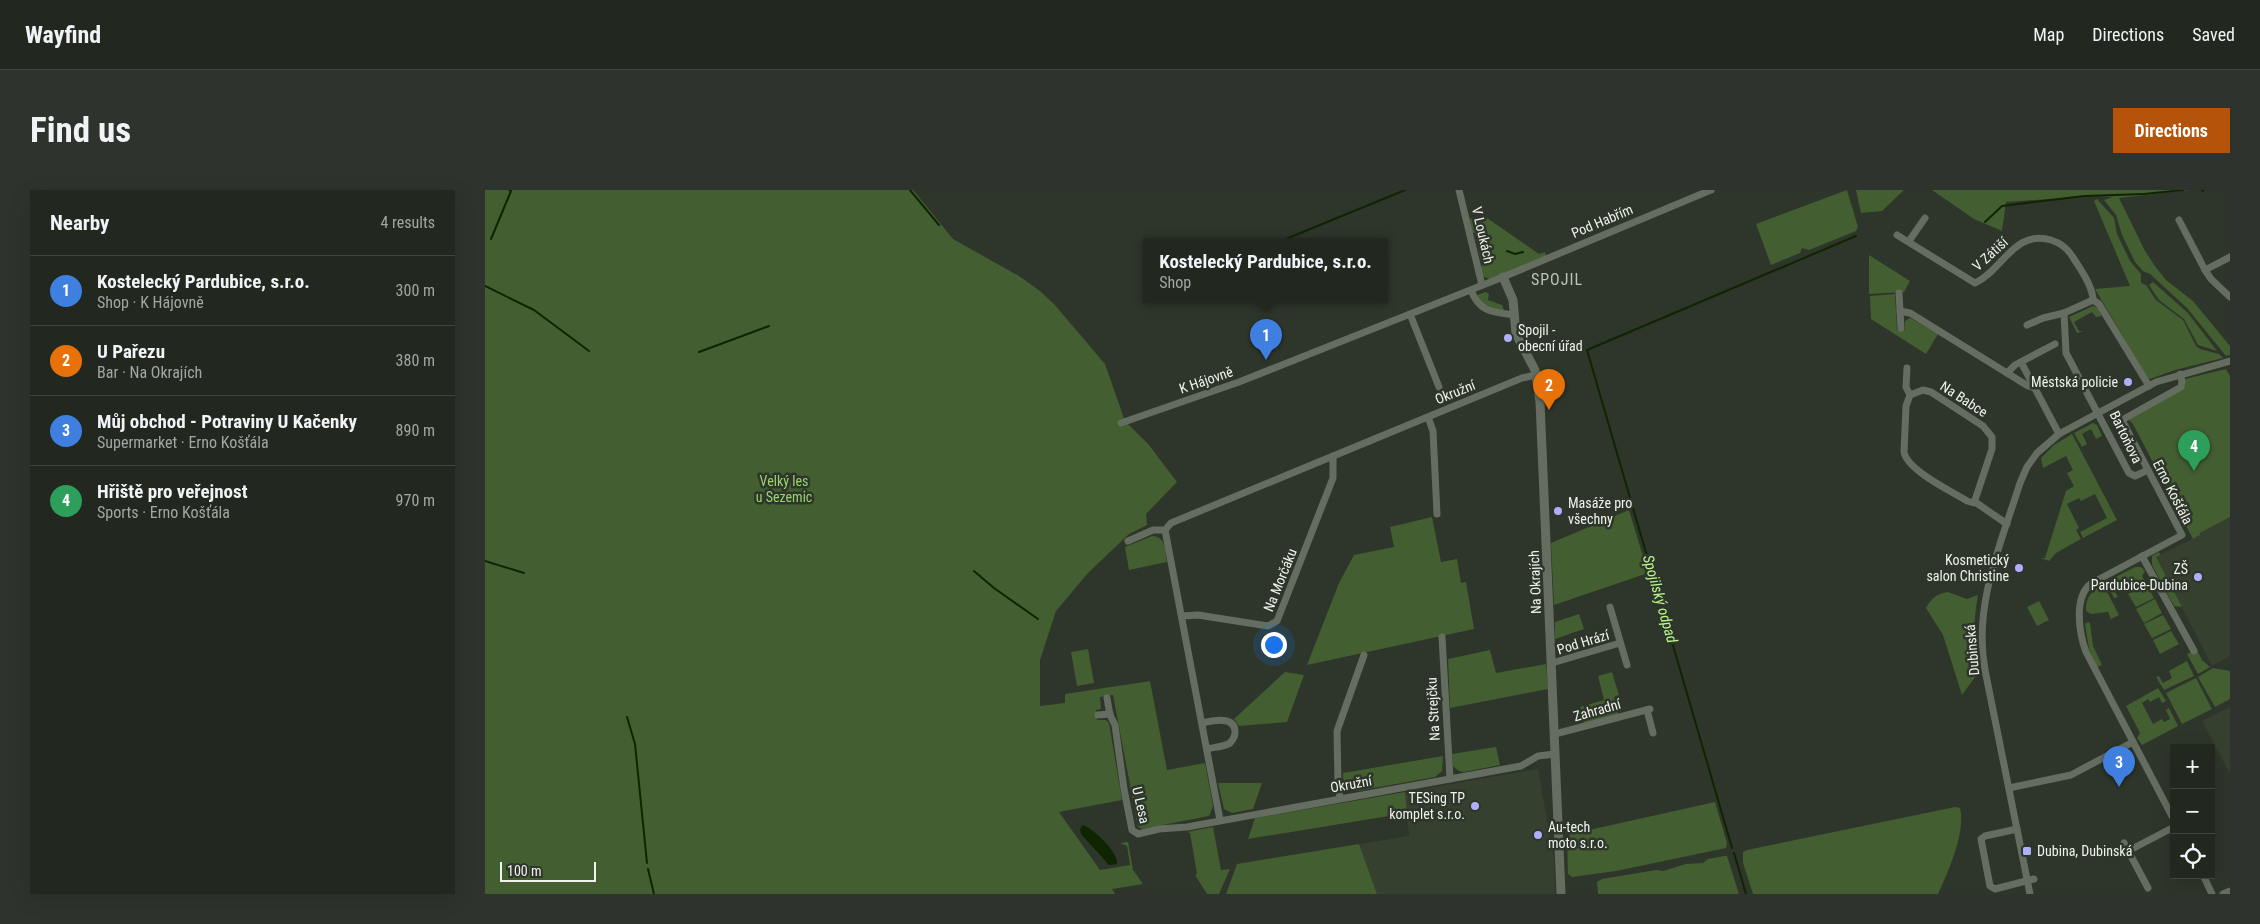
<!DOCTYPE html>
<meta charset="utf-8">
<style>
body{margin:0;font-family:"Roboto Condensed",sans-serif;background:#2e342d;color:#f1f3f6}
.controls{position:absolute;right:15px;bottom:15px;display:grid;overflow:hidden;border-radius:0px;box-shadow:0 5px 20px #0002}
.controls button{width:45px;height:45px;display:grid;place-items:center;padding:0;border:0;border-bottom:1px solid #3f443e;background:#222820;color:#f1f3f6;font:25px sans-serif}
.scale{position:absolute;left:15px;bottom:12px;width:96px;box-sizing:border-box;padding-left:5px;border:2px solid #eff3ec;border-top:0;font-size:14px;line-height:18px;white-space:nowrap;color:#eff3ec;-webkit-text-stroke:4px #2e352a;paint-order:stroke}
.you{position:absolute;left:788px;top:454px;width:18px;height:18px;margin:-12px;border:4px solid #fff;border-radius:50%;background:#1a73e8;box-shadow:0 0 0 8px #1a73e833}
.badge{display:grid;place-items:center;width:32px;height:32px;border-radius:50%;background:#b45309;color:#fff;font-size:16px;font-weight:700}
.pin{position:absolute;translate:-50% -41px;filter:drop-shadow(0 1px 2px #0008)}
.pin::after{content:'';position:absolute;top:26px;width:18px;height:15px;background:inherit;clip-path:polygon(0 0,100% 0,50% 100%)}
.popup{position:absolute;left:658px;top:48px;width:245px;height:65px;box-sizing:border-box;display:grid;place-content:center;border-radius:0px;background:#222820;filter:drop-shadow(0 1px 4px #0005);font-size:16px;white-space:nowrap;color:#a2a6a5}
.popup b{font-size:19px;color:#f1f3f6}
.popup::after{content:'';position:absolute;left:50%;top:100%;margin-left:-10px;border:10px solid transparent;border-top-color:#222820}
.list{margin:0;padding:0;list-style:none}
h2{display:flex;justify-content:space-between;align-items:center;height:65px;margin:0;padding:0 20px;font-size:21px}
h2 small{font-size:16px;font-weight:400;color:#a2a6a5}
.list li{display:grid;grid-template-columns:32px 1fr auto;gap:15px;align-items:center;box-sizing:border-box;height:70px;padding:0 20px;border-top:1px solid #3f443e}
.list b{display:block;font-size:19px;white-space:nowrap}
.list p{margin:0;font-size:16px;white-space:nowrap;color:#a2a6a5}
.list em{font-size:16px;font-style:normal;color:#a2a6a5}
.icon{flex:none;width:28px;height:28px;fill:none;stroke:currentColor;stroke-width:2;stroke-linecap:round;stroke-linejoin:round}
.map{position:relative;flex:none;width:1745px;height:704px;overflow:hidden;border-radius:0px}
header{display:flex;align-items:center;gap:30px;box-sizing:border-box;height:70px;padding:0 25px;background:#222820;border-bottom:1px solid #3f443e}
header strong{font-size:24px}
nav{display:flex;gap:28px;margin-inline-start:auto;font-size:18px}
.intro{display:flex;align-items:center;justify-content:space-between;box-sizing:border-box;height:120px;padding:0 30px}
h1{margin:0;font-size:35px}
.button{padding:12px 22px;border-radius:0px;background:#b45309;color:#fff;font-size:18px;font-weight:700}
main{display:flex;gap:30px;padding:0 30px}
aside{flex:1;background:#222820;border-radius:0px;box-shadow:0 5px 20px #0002}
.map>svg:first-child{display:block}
</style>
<header>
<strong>Wayfind</strong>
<nav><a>Map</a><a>Directions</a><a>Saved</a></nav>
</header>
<div class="intro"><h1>Find us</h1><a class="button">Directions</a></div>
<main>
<aside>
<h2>Nearby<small>4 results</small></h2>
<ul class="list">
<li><span class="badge" style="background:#3f7fe0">1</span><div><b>Kostelecký Pardubice, s.r.o.</b><p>Shop · K Hájovně</p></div><em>300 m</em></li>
<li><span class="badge" style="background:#e8710a">2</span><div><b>U Pařezu</b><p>Bar · Na Okrajích</p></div><em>380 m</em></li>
<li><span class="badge" style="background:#3f7fe0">3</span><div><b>Můj obchod - Potraviny U Kačenky</b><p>Supermarket · Erno Košťála</p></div><em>890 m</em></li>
<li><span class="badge" style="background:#2e9e5b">4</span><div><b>Hřiště pro veřejnost</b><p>Sports · Erno Košťála</p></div><em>970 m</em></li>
</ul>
</aside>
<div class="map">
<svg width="1745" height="704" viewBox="0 0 1745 704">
<rect width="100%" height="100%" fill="#2e352a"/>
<!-- built -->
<g fill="#36402f">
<path d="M1745,327v139l-18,10 -56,-109 44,-22 -1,-2z"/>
<path d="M1745,517v67l-28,-53z"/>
<path d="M1053,579l16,90 1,35h-178l-18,-50 50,-8 -4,-44z"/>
</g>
<!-- green -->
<g fill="#435e30">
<path d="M0,0h428l40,49 66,37 21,15 14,13 51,60 20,57 24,24 28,37 -31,32 1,11 -18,9 -41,39 -32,38 -16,49v46l25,-3v-9l85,-13 17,89 38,-7 8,43 -4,10 -67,13 -4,-2 -25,-132 -13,2 1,12 -5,1 1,10h9l3,3 13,77 -63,12 41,58 30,-5 -3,-19 -7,-3 8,-1 5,28 10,14 -31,5 3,5h-630z"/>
<path d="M1362,0l11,37 -2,4 -47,19 -7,-2 -2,5 -29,12 -15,-41z"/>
<path d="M1371,0h48l-22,21 -21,2z"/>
<path d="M1447,0h281h-24l-70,8 26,53 10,15 11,14 27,21 37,45v9l-4,1 -39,-48 -37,-34 -7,-3 -8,-9 -13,-27 -6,-20 -12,-15 9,-3 -21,-1 -86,6 -4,29 -28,-12z"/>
<path d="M1612,9l17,19 3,16 13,27 11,13v9l5,2 10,15 27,20 13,26 4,3 19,5 4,4 -48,12 -25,9 -3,-2 -52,-88 35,-3 -36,-85z"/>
<path d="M989,28l1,5 12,-5 52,36 6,-2 1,4 -56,23 -8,-3 -2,-6 2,-5 -7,-32 -3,-1 -2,-13z"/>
<path d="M1384,65l41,26 -6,11 -35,2z"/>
<path d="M1668,92l35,31 29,38 -19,-6 -14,-26 -25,-19 -10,-15z"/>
<path d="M1001,102l3,2 -1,6 14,5 3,7c-11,-2 -24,-6 -28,-17z"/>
<path d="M1410,104l2,36h8v-9l5,-3 28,16 -12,20 -55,-35 -1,-23z"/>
<path d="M1608,116l4,1 5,9 -6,1 -4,-5 -18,10 5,9h4l-6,2 -8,-16z"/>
<path d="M1741,179l4,7v141l-30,16v2l-7,4 -60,-115 -4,-4 53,-31 3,-10z"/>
<path d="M1608,233l4,2 5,11 -6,3 -5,-10 -9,5 5,10 -5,3 -8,-14z"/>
<path d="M1587,244l45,86 -34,18 -3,-6 27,-14 -12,-24 -14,7 -2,-3 -12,6 12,24 -3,2 5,9 -25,14 -7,8 -8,-3h4l21,-67 8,-5 -7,-13 6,-3 -7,-14 -23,12 -2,-10 13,-13z"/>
<path d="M1144,320l19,63 -94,32 -3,-62z"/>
<path d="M947,327l9,45 16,-3 4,24 5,-1 8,47 -167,36 32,-82 15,-28 40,-8 -4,-20z"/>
<path d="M667,346c14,0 13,15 15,26l-38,8 -4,-23z"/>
<path d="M1674,362l1,3 -4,2 26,50 -8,-1 -22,-41v-9z"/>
<path d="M1650,377h6l4,4 -3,5 4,7 -19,9 -3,-7 -10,5 4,7 -4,1 -8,-16z"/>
<path d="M1618,394l16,31 -8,4 -3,-7 -17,2 -5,-3c-1,-13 6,-21 17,-27z"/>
<path d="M1662,395l7,13 -18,9 -8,-13z"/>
<path d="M1463,402l19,7 11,-4c-5,27 -5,52 0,78l-16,22 -19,-60 -17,-27c6,-10 10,-14 22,-16z"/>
<path d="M1670,409l7,14 -18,10 -8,-14z"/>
<path d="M1554,411l10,19 -12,6 -10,-19z"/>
<path d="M1094,424l5,15 -29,10v-17z"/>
<path d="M1678,425l8,14 -19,9 -8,-14z"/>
<path d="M1603,432l2,1 3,23 9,19 -5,2 -8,-18 -4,-25z"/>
<path d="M1686,441l8,13 -19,10 -7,-14z"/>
<path d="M1708,452l9,18 8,7 -12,7 -11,-20 4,-2z"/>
<path d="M603,459l6,34 -17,3 -6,-34z"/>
<path d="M1005,460l6,23 50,-9 2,25 -98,19 -2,-49z"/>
<path d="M1702,471l7,15 -30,14 -8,-13 3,-1 4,7 9,-5 -3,-7z"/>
<path d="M1728,478l17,3v28l-15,8 -17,-30z"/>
<path d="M800,482l19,3 -17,47 -48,4 -5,-7z"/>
<path d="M1127,482l7,23 -5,2 4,17 -34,10 -4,-17 24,-7 -6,-24z"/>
<path d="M1711,488l16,31 -30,15 -16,-31z"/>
<path d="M1673,498l8,13 -4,2 -3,-6 -9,5 -2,-3 -6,4 11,21 9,-5 2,3 6,-3 -4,-9 3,-2 9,18 -36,19 -5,-7 3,-5 -14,-27z"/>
<path d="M1011,557l4,18 -36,7 -5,-1 -6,-5 -1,-12z"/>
<path d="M958,566l-1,15 -7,6 -78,14c-11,-1 -14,-7 -14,-18z"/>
<path d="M733,593h44l-9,26 -21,4 -8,-4z"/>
<path d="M920,602l2,21 -159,26 7,-21z"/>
<path d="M1230,612l12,41 -1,5 -110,23 -44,6 -4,-3 -1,-37 4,-3z"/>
<path d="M1470,617l5,1c6,24 -12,64 -22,86h-185l-10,-31v-11l4,-2z"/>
<path d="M728,637l8,43 9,-1 -11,25h-12l-12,-19 2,-1 -7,-41 -3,-1z"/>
<path d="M874,654l18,50h-151l11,-30z"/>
<path d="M1239,666h3l12,38h-141l-1,-12 5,-3 54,-9 7,1 23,-7 17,-1 5,-4z"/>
</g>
<!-- water -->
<path fill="#0f2500" d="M598,635c11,4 36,28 34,39l-8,1 -28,-31 -1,-5z"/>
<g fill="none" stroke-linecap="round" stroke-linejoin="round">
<!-- stream -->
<g stroke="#0f2500" stroke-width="2">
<path d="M425,0l29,35"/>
<path d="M1717,0l1,1"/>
<path d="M1500,32l17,-16 82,-10 60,-2 39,-4"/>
<path d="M6,49l20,-48 -2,-1"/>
<path d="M796,51l124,-51"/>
<path d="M1022,61l8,3 8,-2"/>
<path d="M0,96l49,24 55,41"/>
<path d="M214,162l70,-26"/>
<path d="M0,371l39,12"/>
<path d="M489,381l20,17 44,31"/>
<path d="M142,527l8,27 12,119"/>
<path d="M1247,658l-145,-498 269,-114"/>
<path d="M1249,663l12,41"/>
<path d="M163,679l6,25"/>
</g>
<!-- minor -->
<g stroke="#656d60" stroke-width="7">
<path d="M974,0l23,95"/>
<path d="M1694,30l26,50 25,-13"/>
<path d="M1412,45l78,48c27,-12 39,-54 76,-43 10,3 18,10 23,19 7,11 19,28 19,41"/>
<path d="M1424,51l16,-23"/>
<path d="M1720,80l6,9 19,18"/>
<path d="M986,100c8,22 22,22 43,25"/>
<path d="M1414,103l2,35"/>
<path d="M1608,110l6,4 50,82"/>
<path d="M1415,121l10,2 118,73 7,2"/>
<path d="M1579,123l2,40 63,120 6,3 13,-6"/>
<path d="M925,124l29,73"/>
<path d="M1542,135l16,-7 21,-5 29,-13"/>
<path d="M1536,172l38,72"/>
<path d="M1422,178l-1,19 4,8"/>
<path d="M1522,183l8,-8 40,-21"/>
<path d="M1438,200l8,2 52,34 9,11v12l-18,54 -7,-2c-16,-10 -60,-31 -63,-49l2,-46 4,-11z"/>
<path d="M943,227l5,14 4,83"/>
<path d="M636,233l118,-41 264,-105 208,-87"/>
<path d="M1490,312l32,22"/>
<path d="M680,340l55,290"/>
<path d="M643,351l25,-11h12l6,-7 351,-145 14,-3"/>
<path d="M1657,366l52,95"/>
<path d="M1125,417l17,58"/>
<path d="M697,426l16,-1 70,11 9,-5 56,-143v-22"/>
<path d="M957,447l8,142"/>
<path d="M1067,473l68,-20"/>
<path d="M622,508l3,17 5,10 9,64 8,41 6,4 21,-5 28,-2 334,-61 17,-10 17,-2"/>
<path d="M1162,520l6,23"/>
<path d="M613,525l12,-1"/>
<path d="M717,533c10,-2 33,-8 33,9 0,4 -2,8 -5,11 -6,4 -16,4 -23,6"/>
<path d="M1070,544l95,-25"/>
<path d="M1524,598l62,-13 62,-33"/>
<path d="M855,608l-2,-14 -1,-53 27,-76"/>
<path d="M1689,630l-88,-168c-7,-19 -13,-56 6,-69l90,-48 -60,-115 59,-33 1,-6 -2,-7"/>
<path d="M1532,639l-32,7 -4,3 9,47 5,3 39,-10"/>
<path d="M1639,653l24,45"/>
<path d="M1643,661l46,-24"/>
<path d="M1718,685l9,19"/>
<path d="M1545,704l-45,-224c-12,-65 16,-126 35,-187l7,-16 10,-14 22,-19 97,-52 74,-21"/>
<path d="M1738,704l7,-3"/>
</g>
<!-- tertiary -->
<path stroke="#656d60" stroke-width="9" d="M1018,87l10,23 3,34 19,36 5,32 21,492"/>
</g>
<!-- markers -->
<g fill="#aeaefb" stroke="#2e352a" stroke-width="2">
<circle cx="1023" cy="148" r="5"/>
<circle cx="1643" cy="192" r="5"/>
<circle cx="1073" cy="321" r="5"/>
<circle cx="1534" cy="378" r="5"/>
<circle cx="1713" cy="387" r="5"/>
<circle cx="990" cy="616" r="5"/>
<circle cx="1053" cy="645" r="5"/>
<rect x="1537" y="656" width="10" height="10" rx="2.5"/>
</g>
<g text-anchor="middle" stroke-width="5" stroke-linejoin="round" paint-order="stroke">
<!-- street labels -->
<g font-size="14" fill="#eff3ec" stroke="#2e352a">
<text transform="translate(1117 31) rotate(-23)" y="5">Pod Habřím</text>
<text transform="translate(998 45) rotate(77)" y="5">V Loukách</text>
<text transform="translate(1505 64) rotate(-42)" y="5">V Zátiší</text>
<text transform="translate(721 190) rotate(-19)" y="5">K Hájovně</text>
<text transform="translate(970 202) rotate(-22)" y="5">Okružní</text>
<text transform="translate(1479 209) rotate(33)" y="5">Na Babce</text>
<text transform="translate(1641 247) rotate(64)" y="5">Bartoňova</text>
<text transform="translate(1688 302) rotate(63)" y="5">Erno Košťála</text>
<text transform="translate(795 390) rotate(-68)" y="5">Na Morčáku</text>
<text transform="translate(1050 392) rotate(-92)" y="5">Na Okrajích</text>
<text transform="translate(1098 452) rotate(-17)" y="5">Pod Hrází</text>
<text transform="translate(1487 460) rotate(-95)" y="5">Dubinská</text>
<text transform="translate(948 519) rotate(-93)" y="5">Na Strejčku</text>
<text transform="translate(1112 520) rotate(-16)" y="5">Zahradní</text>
<text transform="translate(866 594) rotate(-10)" y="5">Okružní</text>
<text transform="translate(656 615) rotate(77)" y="5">U Lesa</text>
</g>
<!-- poi labels -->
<g font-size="14" fill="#eff3ec" stroke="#2e352a" text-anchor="start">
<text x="1033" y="145">Spojil -<tspan x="1033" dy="16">obecní úřad</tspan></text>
<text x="1633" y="197" text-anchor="end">Městská policie</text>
<text x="1083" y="318">Masáže pro<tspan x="1083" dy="16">všechny</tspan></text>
<text x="1524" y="375" text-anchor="end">Kosmetický<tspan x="1524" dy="16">salon Christine</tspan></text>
<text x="1703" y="384" text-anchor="end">ZŠ<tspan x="1703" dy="16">Pardubice-Dubina</tspan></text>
<text x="980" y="613" text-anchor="end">TESing TP<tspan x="980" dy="16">komplet s.r.o.</tspan></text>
<text x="1063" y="642">Au-tech<tspan x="1063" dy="16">moto s.r.o.</tspan></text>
<text x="1552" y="666">Dubina, Dubinská</text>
</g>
<!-- park labels -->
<g font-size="14" fill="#98d56b" stroke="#2e352a">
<text x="299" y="296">Velký les<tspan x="299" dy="16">u Sezemic</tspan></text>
</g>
<!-- water labels -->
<g font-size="15" font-style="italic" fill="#b9f88d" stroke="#2e352a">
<text transform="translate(1175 409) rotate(74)" y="5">Spojilský odpad</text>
</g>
<!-- quarter labels -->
<g font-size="16" letter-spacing="1" fill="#bbc4b6" stroke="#2e352a">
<text x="1072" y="95">SPOJIL</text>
</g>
</g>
</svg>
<div class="controls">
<button>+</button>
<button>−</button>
<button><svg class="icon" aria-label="locate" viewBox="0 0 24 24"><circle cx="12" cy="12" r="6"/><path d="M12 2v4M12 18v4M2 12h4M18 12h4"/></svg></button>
</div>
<div class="scale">100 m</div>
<div class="you"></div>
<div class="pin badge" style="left:781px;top:170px;background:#3f7fe0">1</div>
<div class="popup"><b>Kostelecký Pardubice, s.r.o.</b>Shop</div>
<div class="pin badge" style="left:1064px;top:220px;background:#e8710a">2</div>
<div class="pin badge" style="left:1634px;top:597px;background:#3f7fe0">3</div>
<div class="pin badge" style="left:1709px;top:281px;background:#2e9e5b">4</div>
</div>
</main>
